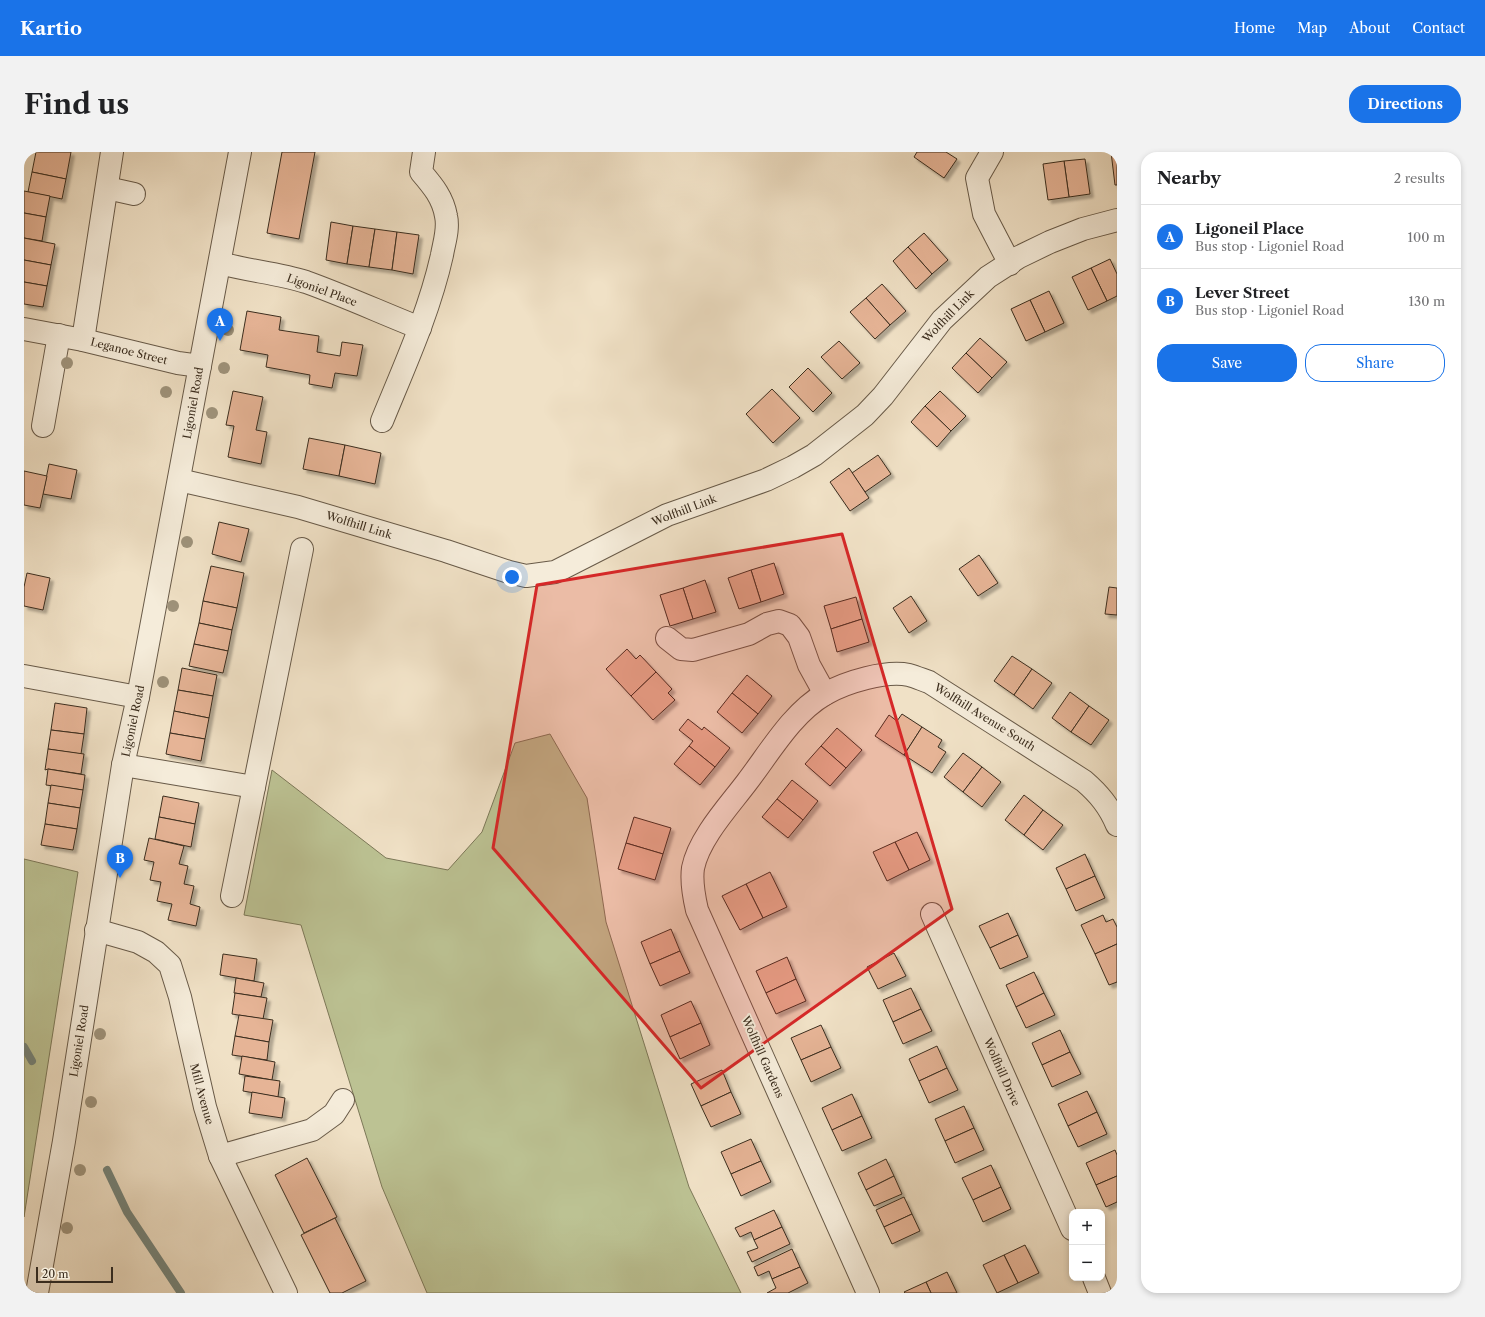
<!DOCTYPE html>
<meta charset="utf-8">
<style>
body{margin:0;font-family:"Libre Caslon Text",serif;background:#f2f2f2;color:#202124}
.controls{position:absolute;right:12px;bottom:12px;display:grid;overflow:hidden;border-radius:8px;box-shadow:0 2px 6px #0003}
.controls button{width:36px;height:36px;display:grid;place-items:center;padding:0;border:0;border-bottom:1px solid #e0e0e0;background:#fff;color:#202124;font:20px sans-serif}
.scale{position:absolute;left:12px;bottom:10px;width:77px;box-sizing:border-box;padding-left:4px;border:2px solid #3b2d1e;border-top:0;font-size:11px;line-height:14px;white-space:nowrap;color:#3b2d1e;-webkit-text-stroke:3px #f5ecda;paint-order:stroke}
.you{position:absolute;left:488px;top:425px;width:14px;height:14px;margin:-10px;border:3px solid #fff;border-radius:50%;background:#1a73e8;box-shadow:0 0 0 6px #1a73e833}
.badge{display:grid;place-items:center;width:26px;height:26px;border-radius:50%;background:#1a73e8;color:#fff;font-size:13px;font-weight:700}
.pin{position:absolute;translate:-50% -33px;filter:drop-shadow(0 1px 2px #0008)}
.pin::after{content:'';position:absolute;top:21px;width:14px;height:12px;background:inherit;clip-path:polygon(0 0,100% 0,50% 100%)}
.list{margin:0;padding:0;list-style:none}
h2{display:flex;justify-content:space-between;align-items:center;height:52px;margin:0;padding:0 16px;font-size:17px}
h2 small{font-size:13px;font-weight:400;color:#757577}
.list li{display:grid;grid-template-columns:26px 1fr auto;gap:12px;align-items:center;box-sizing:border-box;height:64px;padding:0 16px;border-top:1px solid #e0e0e0}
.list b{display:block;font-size:15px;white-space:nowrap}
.list p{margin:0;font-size:13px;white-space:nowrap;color:#757577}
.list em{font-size:13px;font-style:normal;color:#757577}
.actions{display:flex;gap:8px;padding:12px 16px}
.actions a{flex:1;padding:9px 0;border:1px solid #1a73e8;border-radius:16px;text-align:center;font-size:14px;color:#1a73e8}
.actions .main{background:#1a73e8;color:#fff}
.map{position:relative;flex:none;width:1093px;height:1141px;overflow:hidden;border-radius:16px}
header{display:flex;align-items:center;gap:24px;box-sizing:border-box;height:56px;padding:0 20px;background:#1a73e8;color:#fff}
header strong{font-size:19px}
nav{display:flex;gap:22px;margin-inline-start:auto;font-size:14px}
.intro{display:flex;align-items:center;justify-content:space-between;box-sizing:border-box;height:96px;padding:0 24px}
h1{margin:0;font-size:28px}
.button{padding:10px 18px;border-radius:16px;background:#1a73e8;color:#fff;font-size:14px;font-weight:700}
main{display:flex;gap:24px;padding:0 24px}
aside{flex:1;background:#fff;border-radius:16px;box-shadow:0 2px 6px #0003}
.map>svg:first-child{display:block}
</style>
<header>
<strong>Kartio</strong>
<nav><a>Home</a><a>Map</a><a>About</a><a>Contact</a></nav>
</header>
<div class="intro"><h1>Find us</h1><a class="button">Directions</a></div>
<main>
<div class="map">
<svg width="1093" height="1141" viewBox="0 0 1093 1141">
<defs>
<filter id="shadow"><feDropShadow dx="3.5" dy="3.5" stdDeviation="1" flood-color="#0004"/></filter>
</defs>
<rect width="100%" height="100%" fill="#f0e1c6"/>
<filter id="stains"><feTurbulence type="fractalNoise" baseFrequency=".005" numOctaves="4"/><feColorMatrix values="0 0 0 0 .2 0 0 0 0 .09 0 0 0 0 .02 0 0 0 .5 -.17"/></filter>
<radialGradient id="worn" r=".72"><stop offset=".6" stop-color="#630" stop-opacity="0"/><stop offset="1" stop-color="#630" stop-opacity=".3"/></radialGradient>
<!-- green -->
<g fill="#bcc293" stroke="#7c7858">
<path d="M526,582l37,64 19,124 83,265 52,106h-314l-45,-106 -81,-262 -57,-10 28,-145 114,88 62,12 34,-38 33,-89z"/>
<path d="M0,707l54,13 -54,345z"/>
</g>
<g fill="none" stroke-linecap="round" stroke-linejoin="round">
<!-- stream -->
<g stroke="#74837a" stroke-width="8">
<path d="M0,895l8,14"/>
<path d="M83,1018l20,42 54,81"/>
</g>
</g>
<!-- building -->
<g fill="#e6b496" stroke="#3b2d1e" filter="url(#shadow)">
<path d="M12,0h35l-5,27 -34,-7z"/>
<path d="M258,0h33l-16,87 -32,-6z"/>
<path d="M893,0h29l11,7 -13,19 -30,-21z"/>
<path d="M1087,0h6v33h-2z"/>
<path d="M1061,7l5,35 -21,3 -5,-36z"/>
<path d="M1040,9l5,36 -21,3 -5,-36z"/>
<path d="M8,20l34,7 -4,20 -34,-7z"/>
<path d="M0,39l26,5 -4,21 -22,-4z"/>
<path d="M0,61l22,4 -4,24 -18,-3z"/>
<path d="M307,70l22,4 -6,38 -21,-4z"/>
<path d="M329,74l22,3 -6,38 -22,-3z"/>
<path d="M351,77l22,3 -5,38 -23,-3z"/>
<path d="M373,80l22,3 -6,39 -21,-4z"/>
<path d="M900,81l24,27 -16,14 -24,-27z"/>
<path d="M0,86l31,6 -4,21 -27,-5z"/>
<path d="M884,95l24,27 -16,15 -23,-28z"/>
<path d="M1086,107l7,15v22l-10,5 -16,-33z"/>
<path d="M0,108l27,5 -4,21 -23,-4z"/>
<path d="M1067,116l16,33 -19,9 -16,-33z"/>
<path d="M0,130l23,4 -4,21 -19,-3z"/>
<path d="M858,132l24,27 -16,14 -24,-27z"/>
<path d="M1025,139l15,32 -19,9 -15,-32z"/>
<path d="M842,146l24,27 -15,14 -25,-27z"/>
<path d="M1006,148l15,32 -19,9 -15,-32z"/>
<path d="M223,159l34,6 -2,13 40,6 -2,16 23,4 2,-14 21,3 -6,31 -22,-3 -3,15 -23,-4 1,-9 -44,-8 2,-12 -28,-5z"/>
<path d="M956,186l27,24 -15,16 -26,-25z"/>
<path d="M815,189l21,22 -18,16 -21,-22z"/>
<path d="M942,201l26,25 -14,15 -26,-25z"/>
<path d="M784,216l24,25 -19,19 -24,-25z"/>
<path d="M748,237l28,29 -27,25 -27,-29z"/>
<path d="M209,239l30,6 -7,33 11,2 -6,32 -33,-7 6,-31 -8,-1z"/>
<path d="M916,239l26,25 -15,15 -26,-25z"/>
<path d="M901,254l26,25 -14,16 -26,-25z"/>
<path d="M285,286l36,7 -6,31 -36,-7z"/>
<path d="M321,293l36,8 -6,31 -36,-8z"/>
<path d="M854,303l13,19 -26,18 -13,-19z"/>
<path d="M25,312l28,6 -6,29 -28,-5z"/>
<path d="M825,316l20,30 -19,13 -20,-29z"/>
<path d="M0,319l23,5 -7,32 -16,-3z"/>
<path d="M195,370l30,7 -8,33 -29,-8z"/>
<path d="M955,403l19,28 -20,13 -19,-27z"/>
<path d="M750,411l10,31 -23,8 -10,-32z"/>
<path d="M187,414l33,7 -7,35 -34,-7z"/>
<path d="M727,418l10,32 -22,7 -11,-31z"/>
<path d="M3,421l23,5 -7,32 -19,-4v-19z"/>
<path d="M681,428l11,32 -23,7 -10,-31z"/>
<path d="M1085,435l8,1v27l-12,-1z"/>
<path d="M659,436l10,31 -23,7 -10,-31z"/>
<path d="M887,444l16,25 -18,12 -16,-25z"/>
<path d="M832,445l6,22 -31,10 -7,-23z"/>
<path d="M179,449l34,7 -5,22 -33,-7z"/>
<path d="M838,467l7,23 -32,10 -6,-23z"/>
<path d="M175,471l33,7 -4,21 -34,-7z"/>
<path d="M170,492l34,7 -5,22 -34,-7z"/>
<path d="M603,497l9,10 4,-4 16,17 -25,24 -25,-27z"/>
<path d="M988,504l20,13 -18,26 -20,-14z"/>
<path d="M158,516l35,7 -4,21 -35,-6z"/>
<path d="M1008,517l20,14 -19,26 -19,-14z"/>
<path d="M632,520l16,17 -4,4 7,7 -22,20 -22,-24z"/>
<path d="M723,523l25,21 -14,18 -26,-21z"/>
<path d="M154,538l35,6 -4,22 -35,-7z"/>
<path d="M1046,540l19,14 -18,26 -19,-14z"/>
<path d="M708,541l26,21 -16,19 -25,-21z"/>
<path d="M31,551l32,5 -3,26 -33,-4z"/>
<path d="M1065,554l20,14 -18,25 -20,-13z"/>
<path d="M150,559l35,7 -4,21 -35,-6z"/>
<path d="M878,562l20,13 -18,28 -29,-19 14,-21 8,6z"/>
<path d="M664,567l14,11 2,-3 26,21 -15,19 -26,-21 4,-5 -14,-11z"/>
<path d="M898,575l20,13 -4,7 8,5 -14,21 -28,-18z"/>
<path d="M813,576l25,22 -16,18 -25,-22z"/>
<path d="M27,578l33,4 -3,20 -33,-5z"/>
<path d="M146,581l35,6 -4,22 -35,-7z"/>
<path d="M665,594l26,21 -15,18 -26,-21z"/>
<path d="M797,594l25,22 -16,18 -25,-22z"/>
<path d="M24,597l36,5 -3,20 -33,-5 -3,1z"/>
<path d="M939,601l19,14 -19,25 -19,-15z"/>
<path d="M958,615l19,15 -19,25 -19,-15z"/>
<path d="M24,617l37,6 -2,15 -37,-5z"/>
<path d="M768,628l26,21 -15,19 -26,-21z"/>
<path d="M27,633l32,5 -3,18 -32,-5z"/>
<path d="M1000,643l19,15 -19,25 -19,-15z"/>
<path d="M139,644l36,7 -4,21 -36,-7z"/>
<path d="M753,647l26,21 -15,18 -26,-21z"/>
<path d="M24,651l32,5 -3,21 -32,-5z"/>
<path d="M1019,658l20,15 -20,25 -19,-15z"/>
<path d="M135,665l36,7 -4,23 -36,-8z"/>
<path d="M610,665l37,11 -8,26 -37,-11z"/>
<path d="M21,672l32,5 -4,21 -32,-5z"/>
<path d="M893,680l13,28 -21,10 -14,-28z"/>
<path d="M125,686l35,8 -5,18 9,2 -4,18 10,2 -4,18 10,3 -4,19 -28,-6 4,-16 -15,-3 4,-19 -11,-2 4,-18 -10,-2z"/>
<path d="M871,690l14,28 -22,11 -14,-29z"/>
<path d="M602,691l37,11 -8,26 -37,-11z"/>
<path d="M1061,702l10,22 -29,13 -10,-21z"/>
<path d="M746,720l17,35 -24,11 -17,-34z"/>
<path d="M1071,724l10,22 -29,13 -10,-22z"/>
<path d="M722,732l17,34 -23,12 -18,-34z"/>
<path d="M984,761l10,22 -28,13 -11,-22z"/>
<path d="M1079,763l3,7 7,-3 4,8v17l-22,10 -14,-29z"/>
<path d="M647,777l9,22 -30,13 -9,-22z"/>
<path d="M994,783l10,22 -28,12 -10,-21z"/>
<path d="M1093,792v38l-8,3 -14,-31z"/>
<path d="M656,799l10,22 -30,13 -10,-22z"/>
<path d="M870,801l12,23 -28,13 -11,-22z"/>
<path d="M199,802l34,5 -3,22 -34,-6z"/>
<path d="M763,805l9,22 -30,14 -10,-22z"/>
<path d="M1010,820l10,21 -28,14 -10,-22z"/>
<path d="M212,826l28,5 -3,14 -27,-4z"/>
<path d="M772,827l10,22 -30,13 -10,-21z"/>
<path d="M887,836l10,21 -28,13 -10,-22z"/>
<path d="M211,841l32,5 -4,21 -31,-5z"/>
<path d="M1020,841l11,22 -29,13 -10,-21z"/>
<path d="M667,849l10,22 -31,14 -9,-22z"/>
<path d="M897,857l11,22 -29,13 -10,-22z"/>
<path d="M215,863l34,5 -4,22 -34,-6z"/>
<path d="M677,871l9,22 -30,14 -10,-22z"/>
<path d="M797,873l10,22 -30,13 -10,-22z"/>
<path d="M1036,878l10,22 -28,13 -10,-22z"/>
<path d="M211,884l34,6 -2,18 -35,-5z"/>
<path d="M913,894l10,22 -28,13 -10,-22z"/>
<path d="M807,895l10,21 -30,14 -10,-22z"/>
<path d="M1046,900l11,22 -29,13 -10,-22z"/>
<path d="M218,904l33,6 -3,18 -33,-6z"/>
<path d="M923,916l11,22 -29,13 -10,-22z"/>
<path d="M698,918l9,22 -30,14 -10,-22z"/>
<path d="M221,924l35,5 -2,16 -35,-6z"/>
<path d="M1063,939l10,21 -29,14 -10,-22z"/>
<path d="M228,940l33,6 -3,20 -33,-5z"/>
<path d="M707,940l10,22 -30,13 -10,-21z"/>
<path d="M828,942l10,22 -30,14 -10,-22z"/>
<path d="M940,954l10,22 -29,13 -10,-22z"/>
<path d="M1073,960l10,22 -29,13 -10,-21z"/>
<path d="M838,964l10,22 -30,13 -10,-21z"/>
<path d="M950,976l10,22 -29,13 -10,-22z"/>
<path d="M727,987l10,22 -30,13 -10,-22z"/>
<path d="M1091,998l2,5v21l-21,9 -10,-22z"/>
<path d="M283,1006l30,59 -33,16 -29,-58z"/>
<path d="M862,1007l8,17 -28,14 -8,-17z"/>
<path d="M737,1009l10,21 -30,14 -10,-22z"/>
<path d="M967,1013l10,22 -28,13 -11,-22z"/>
<path d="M870,1024l8,18 -28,12 -8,-16z"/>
<path d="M1093,1024v26l-11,5 -10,-22z"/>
<path d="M977,1035l10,22 -28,13 -10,-22z"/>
<path d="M880,1045l8,17 -28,13 -8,-17z"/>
<path d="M750,1058l8,17 -28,13 -3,-8 -11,5 -5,-9z"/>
<path d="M888,1062l8,17 -28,13 -8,-17z"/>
<path d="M311,1066l31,63 -24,12h-12l-29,-58z"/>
<path d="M758,1075l8,17 -38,18 -5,-10 11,-4 -4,-8z"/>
<path d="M1001,1093l14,28 -21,10 -14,-28z"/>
<path d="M768,1097l8,18 -28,12 -3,-8 -11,5 -4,-9z"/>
<path d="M980,1103l14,28 -21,10 -14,-28z"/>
<path d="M776,1115l8,16 -20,10h-21l9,-5 -4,-9z"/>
<path d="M923,1120l10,21h-26l-5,-11z"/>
<path d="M902,1130l5,11h-26l-1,-1z"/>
</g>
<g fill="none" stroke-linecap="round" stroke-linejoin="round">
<!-- minor casing -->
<g stroke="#685a48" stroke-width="24">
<g id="minor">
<path d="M968,0l-15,26 7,36 26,50"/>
<path d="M83,36l27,6"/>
<path d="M196,111c28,8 58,10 86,19 39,14 76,31 114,46"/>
<path d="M0,177l59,11 95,23 22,3"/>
<path d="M59,188l29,-188"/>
<path d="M358,269c22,-54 47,-108 60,-166 2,-12 7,-26 4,-39 -3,-18 -13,-30 -25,-44l3,-20"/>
<path d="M19,274l16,-91"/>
<path d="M155,328l119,27 148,44 63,21 17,4 29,-4 112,-57 99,-35 27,-13 21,-12 51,-40 18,-19 59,-76 46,-43 31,-20 31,-15 33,-13 34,-9"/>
<path d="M643,486l14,11 12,1 56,-16 18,-10 12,-3 11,4 9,12 10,28 16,29"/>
<path d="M0,524l114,21"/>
<path d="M99,613l131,22"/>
<path d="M208,744l70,-347"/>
<path d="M908,762l140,315"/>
<path d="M72,778l42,12 18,10 14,13 10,32 25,110 15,49 66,137"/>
<path d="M196,1004l92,-26 22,-16 9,-14"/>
<path d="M1070,1126l6,15"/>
<path d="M13,1141l27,-152 59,-376 15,-68 102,-545"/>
<path d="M844,1141l-171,-383c-3,-13 -6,-28 -4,-42 6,-30 36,-62 54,-86 23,-30 45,-69 78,-88 21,-12 61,-24 84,-19 7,2 14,5 20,7l155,99c15,13 25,25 33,44"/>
</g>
</g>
<!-- minor -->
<use href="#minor" stroke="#f5ecda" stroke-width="22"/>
</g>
<!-- trees -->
<g fill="#9e927a">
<circle cx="204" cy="178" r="6"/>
<circle cx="43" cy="211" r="6"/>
<circle cx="200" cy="216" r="6"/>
<circle cx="142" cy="240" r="6"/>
<circle cx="188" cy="261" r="6"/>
<circle cx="163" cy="390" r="6"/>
<circle cx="149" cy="454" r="6"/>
<circle cx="139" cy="530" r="6"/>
<circle cx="76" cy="882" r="6"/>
<circle cx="67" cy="950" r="6"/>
<circle cx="56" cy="1018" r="6"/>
<circle cx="43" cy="1076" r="6"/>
</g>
<!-- marked area -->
<path fill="#d62828" fill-opacity="0.2" stroke="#d62828" stroke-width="3" stroke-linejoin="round" d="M818,382l110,375 -251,179 -208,-240 44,-263z"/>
<g text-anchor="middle" stroke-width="3.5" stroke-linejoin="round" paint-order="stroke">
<!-- street labels -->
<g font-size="11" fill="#3b2d1e" stroke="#f5ecda">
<text transform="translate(298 138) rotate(20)" y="4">Ligoniel Place</text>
<text transform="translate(924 164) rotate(-46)" y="4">Wolfhill Link</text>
<text transform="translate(105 199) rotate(14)" y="4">Leganoe Street</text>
<text transform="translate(169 251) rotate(-80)" y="4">Ligoniel Road</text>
<text transform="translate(660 358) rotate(-21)" y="4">Wolfhill Link</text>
<text transform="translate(335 373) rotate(17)" y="4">Wolfhill Link</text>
<text transform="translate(961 565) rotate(32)" y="4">Wolfhill Avenue South</text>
<text transform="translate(109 569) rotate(-78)" y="4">Ligoniel Road</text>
<text transform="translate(55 889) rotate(-81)" y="4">Ligoniel Road</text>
<text transform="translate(739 905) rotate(66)" y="4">Wolfhill Gardens</text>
<text transform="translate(978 920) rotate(66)" y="4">Wolfhill Drive</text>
<text transform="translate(178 942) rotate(75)" y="4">Mill Avenue</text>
</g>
</g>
<rect width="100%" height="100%" filter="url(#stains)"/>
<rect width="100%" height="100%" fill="url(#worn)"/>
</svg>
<div class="controls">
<button>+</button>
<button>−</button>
</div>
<div class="scale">20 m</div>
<div class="you"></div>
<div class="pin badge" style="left:196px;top:189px">A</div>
<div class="pin badge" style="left:96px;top:726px">B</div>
</div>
<aside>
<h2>Nearby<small>2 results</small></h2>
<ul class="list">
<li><span class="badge">A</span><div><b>Ligoneil Place</b><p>Bus stop · Ligoniel Road</p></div><em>100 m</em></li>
<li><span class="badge">B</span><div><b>Lever Street</b><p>Bus stop · Ligoniel Road</p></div><em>130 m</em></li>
</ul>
<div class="actions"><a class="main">Save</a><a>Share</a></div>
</aside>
</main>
